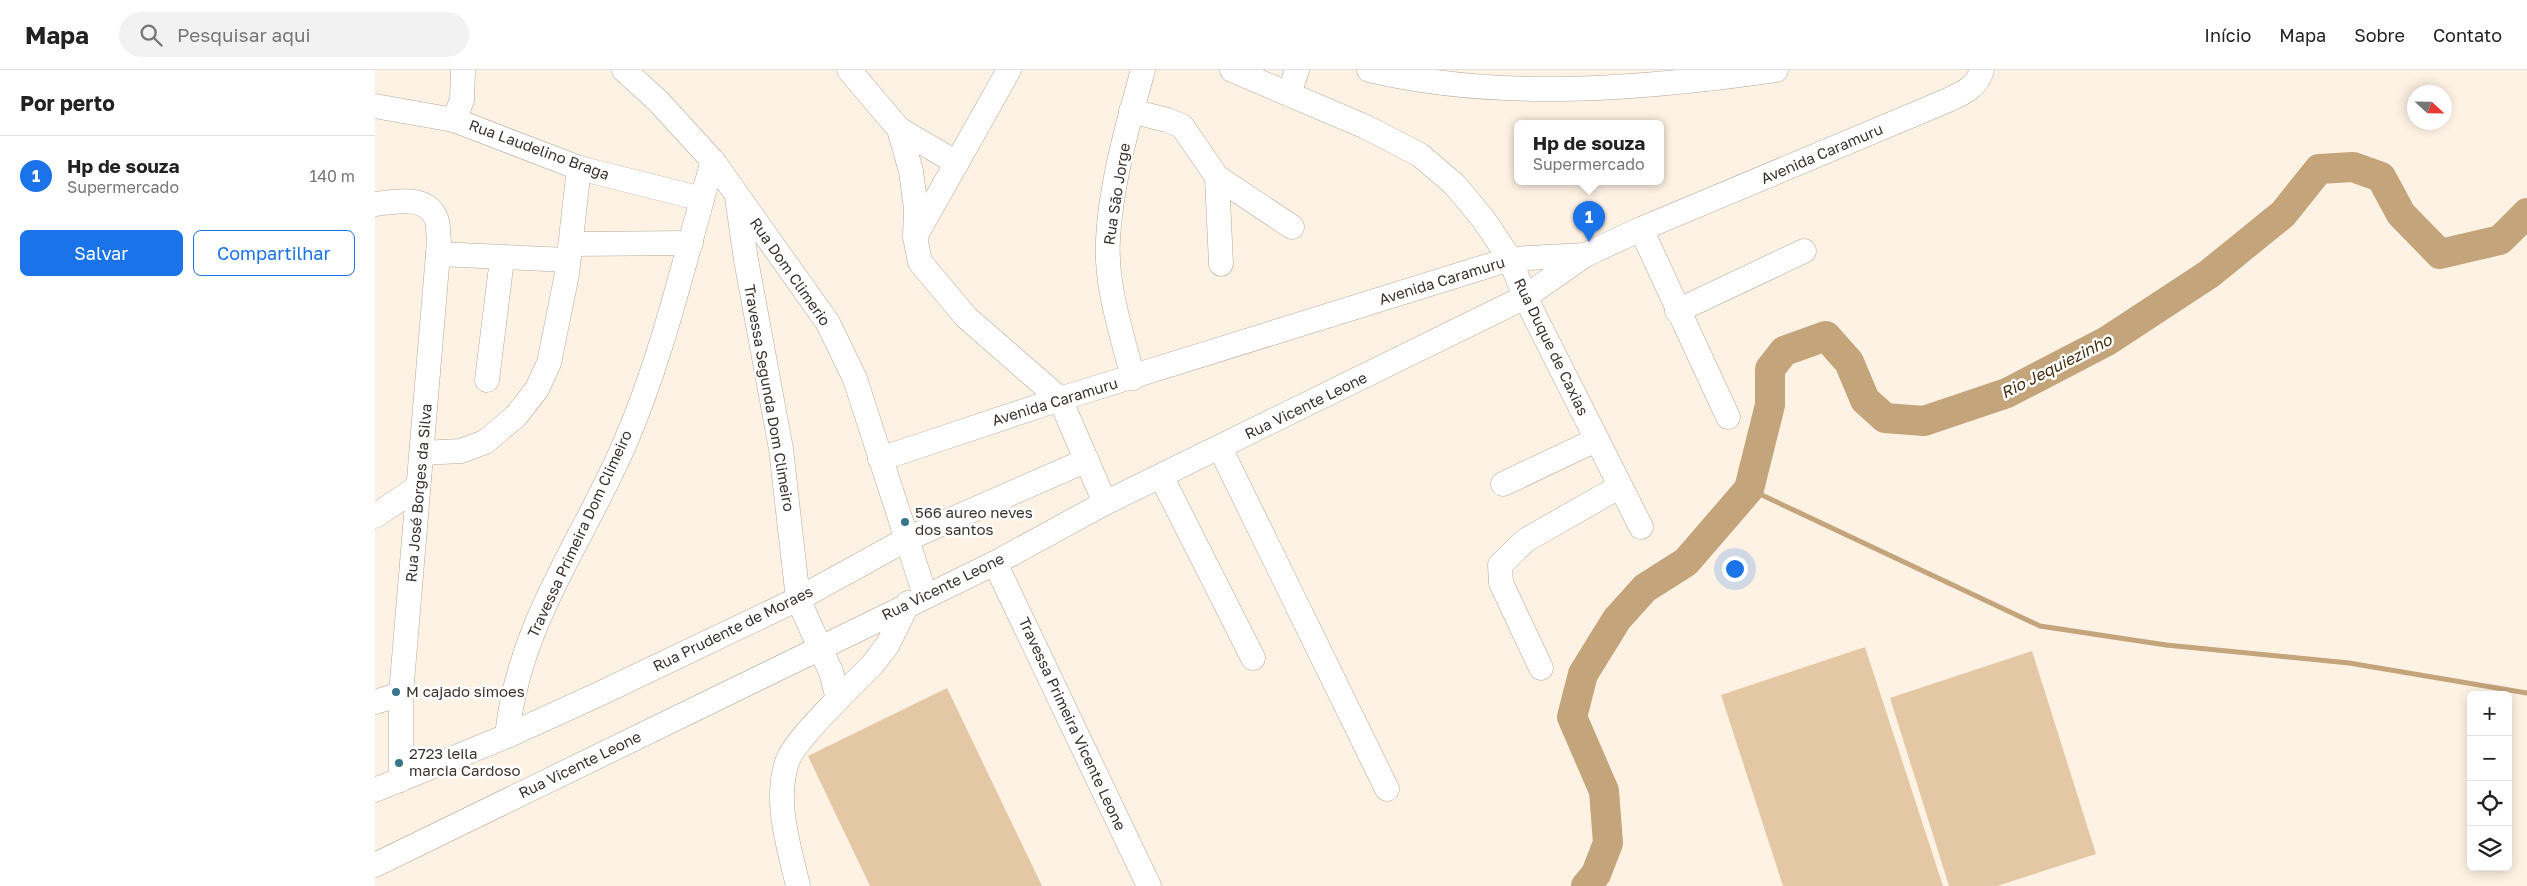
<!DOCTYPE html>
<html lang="pt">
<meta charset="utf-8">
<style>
body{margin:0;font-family:"Golos Text",sans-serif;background:#f2f2f2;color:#222}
.controls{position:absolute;right:15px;bottom:15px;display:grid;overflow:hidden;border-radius:8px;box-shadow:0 2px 12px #0003}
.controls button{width:45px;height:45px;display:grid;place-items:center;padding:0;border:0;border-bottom:1px solid #e0e0e0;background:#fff;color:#222;font:25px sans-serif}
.compass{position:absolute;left:2032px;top:15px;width:45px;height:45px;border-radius:50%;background:#fff;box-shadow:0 2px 12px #0003;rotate:112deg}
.you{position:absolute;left:1359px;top:498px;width:18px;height:18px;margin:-12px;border:4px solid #fff;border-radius:50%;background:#1a73e8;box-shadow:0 0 0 8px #1a73e833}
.badge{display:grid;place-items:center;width:32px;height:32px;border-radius:50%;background:#1a73e8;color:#fff;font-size:16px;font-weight:700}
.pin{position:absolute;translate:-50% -41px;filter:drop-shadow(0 1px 2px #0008)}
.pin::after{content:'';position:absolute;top:26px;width:18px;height:15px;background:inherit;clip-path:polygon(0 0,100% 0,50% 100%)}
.popup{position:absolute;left:1139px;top:50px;width:150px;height:65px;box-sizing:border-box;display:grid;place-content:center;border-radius:8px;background:#fff;filter:drop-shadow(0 1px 4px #0005);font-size:16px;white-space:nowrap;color:#767676}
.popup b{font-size:19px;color:#222}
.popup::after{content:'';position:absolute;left:50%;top:100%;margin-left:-10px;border:10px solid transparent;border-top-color:#fff}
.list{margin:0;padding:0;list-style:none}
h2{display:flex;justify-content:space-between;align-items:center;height:65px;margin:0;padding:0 20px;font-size:21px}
h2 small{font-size:16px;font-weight:400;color:#767676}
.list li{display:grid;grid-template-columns:32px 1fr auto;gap:15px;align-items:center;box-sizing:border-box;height:80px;padding:0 20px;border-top:1px solid #e0e0e0}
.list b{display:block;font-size:19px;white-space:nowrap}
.list p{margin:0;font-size:16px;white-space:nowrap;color:#767676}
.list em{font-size:16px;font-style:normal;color:#767676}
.actions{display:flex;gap:10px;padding:15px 20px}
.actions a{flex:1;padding:11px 0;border:1px solid #1a73e8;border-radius:8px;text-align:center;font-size:18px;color:#1a73e8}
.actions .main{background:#1a73e8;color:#fff}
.icon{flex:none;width:28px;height:28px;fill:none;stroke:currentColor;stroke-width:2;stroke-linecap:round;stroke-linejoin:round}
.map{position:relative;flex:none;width:2152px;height:816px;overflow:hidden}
header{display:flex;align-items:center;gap:30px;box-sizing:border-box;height:70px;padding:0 25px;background:#fff;border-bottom:1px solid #e0e0e0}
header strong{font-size:24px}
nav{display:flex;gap:28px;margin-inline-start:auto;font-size:18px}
.search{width:350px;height:45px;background:#f2f2f2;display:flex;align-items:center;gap:12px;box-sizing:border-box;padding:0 18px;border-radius:28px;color:#767676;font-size:19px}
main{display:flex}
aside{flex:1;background:#fff}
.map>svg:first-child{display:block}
</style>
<header>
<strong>Mapa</strong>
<div class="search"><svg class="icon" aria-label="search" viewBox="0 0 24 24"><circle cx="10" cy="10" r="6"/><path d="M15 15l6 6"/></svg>Pesquisar aqui</div>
<nav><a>Início</a><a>Mapa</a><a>Sobre</a><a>Contato</a></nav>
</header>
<main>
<aside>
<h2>Por perto<small></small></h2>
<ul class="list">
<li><span class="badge">1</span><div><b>Hp de souza</b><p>Supermercado</p></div><em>140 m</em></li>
</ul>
<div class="actions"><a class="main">Salvar</a><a>Compartilhar</a></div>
</aside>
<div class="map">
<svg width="2152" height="816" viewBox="0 0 2152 816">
<rect width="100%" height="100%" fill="#fef2e4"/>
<!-- green -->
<g fill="#e4c8a5">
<path d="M1490,577l78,239h-160l-62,-191z"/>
<path d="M1657,581l64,203 -99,32h-48l-59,-188z"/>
<path d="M572,618l95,198h-172l-62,-130z"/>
</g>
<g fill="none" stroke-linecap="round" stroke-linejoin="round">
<!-- stream -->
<path stroke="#c4a47a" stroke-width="5" d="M1374,419l291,137 126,19 183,18 178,30"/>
<!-- river -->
<path stroke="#c4a47a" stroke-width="30" d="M1211,816l10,-12 12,-31 -4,-52 -32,-74 11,-43 34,-55 28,-31 41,-26 63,-73 21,-84v-36l14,-18 42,-15 23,26 16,38 20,18 39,3 83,-28 100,-52 102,-67 74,-60 36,-45 34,-2 28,10 20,37 39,40 60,-14 27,-27"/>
<!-- minor casing -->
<g stroke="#b3a89b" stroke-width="25">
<g id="minor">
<path d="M249,0l34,31 55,60 115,162 27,56 70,216"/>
<path d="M474,0l50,59 12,42 5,38 -1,28 5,25 46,55 94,82 45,104"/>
<path d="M857,0l134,57 54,28 35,30 29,35 26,39 15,38 116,230"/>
<path d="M994,0c133,31 273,19 407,0"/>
<path d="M914,24l8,-24"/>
<path d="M0,36l79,14 125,48 123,31"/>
<path d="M756,41l36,9 15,6 35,51 75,50"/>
<path d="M79,50l8,-20 1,-30"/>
<path d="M524,59l58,34"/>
<path d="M842,107l4,87"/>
<path d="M362,127l9,63 35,189 17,150 33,73 7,27c-13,14 -45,45 -51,63 -13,41 2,84 11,124"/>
<path d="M0,134c21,-2 50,-10 61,14 3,7 2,17 3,24l-38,452v86"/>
<path d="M1266,159l87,188"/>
<path d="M541,165l93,-165"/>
<path d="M196,174l120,-1"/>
<path d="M63,184l130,6"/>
<path d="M1302,241l127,-60"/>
<path d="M758,308c-11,-44 -28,-93 -25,-139 3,-57 20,-115 35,-169"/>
<path d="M112,310l15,-121"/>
<path d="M845,378l167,341"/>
<path d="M47,383l39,-2 24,-9 31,-26 21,-27 12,-26 18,-89 12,-106"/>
<path d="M505,389l180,-60 450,-140 75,-4 56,-26 305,-128c15,-7 31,-13 36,-31"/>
<path d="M786,406l92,182"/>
<path d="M1128,414l93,-44"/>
<path d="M0,446l43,-29"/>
<path d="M620,493l154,323"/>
<path d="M1166,598l-40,-85 -1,-18 26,-25 93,-53"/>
<path d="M463,629l35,-35 15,-20 20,-41"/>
<path d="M0,632l26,-8"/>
<path d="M132,666c12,-114 74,-191 118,-293 39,-90 60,-187 88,-282"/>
<path d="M0,720l132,-54 90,-41 201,-96 109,-60 180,-79"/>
<path d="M0,795l620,-302 110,-60 420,-206 60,-42"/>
</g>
</g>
<!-- minor -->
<use href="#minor" stroke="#fff" stroke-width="24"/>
</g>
<!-- markers -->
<g fill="#36758a" stroke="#fff" stroke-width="2">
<circle cx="530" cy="452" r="5"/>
<circle cx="21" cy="622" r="5"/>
<circle cx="24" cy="693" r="5"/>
</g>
<g text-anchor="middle" stroke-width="5" stroke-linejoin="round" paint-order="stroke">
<!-- street labels -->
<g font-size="15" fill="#38342f" stroke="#fff">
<text transform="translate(164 80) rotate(20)" y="5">Rua Laudelino Braga</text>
<text transform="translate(1447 84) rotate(-23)" y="5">Avenida Caramuru</text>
<text transform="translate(742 124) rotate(-81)" y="5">Rua São Jorge</text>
<text transform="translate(415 202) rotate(55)" y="5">Rua Dom Climerio</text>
<text transform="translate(1067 211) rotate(-17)" y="5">Avenida Caramuru</text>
<text transform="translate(1176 277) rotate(64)" y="5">Rua Duque de Caxias</text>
<text transform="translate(394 328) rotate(80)" y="5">Travessa Segunda Dom Climeiro</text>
<text transform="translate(680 332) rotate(-17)" y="5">Avenida Caramuru</text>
<text transform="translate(931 336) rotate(-26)" y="5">Rua Vicente Leone</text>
<text transform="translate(44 423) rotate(-85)" y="5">Rua José Borges da Silva</text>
<text transform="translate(205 464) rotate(-65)" y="5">Travessa Primeira Dom Climeiro</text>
<text transform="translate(568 517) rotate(-26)" y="5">Rua Vicente Leone</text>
<text transform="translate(358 559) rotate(-26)" y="5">Rua Prudente de Moraes</text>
<text transform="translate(697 654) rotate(65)" y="5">Travessa Primeira Vicente Leone</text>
<text transform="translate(205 695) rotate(-26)" y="5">Rua Vicente Leone</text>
</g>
<!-- poi labels -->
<g font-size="15" fill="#38342f" stroke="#fff" text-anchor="start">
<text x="540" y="448">566 aureo neves<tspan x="540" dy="17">dos santos</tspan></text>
<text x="31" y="627">M cajado simoes</text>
<text x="34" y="689">2723 leila<tspan x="34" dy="17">marcia Cardoso</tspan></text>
</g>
<!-- water labels -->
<g font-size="16" font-style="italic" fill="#462e0c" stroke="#fff">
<text transform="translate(1681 296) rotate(-27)" y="6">Rio Jequiezinho</text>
</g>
</g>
</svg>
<div class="controls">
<button>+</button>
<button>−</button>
<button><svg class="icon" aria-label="locate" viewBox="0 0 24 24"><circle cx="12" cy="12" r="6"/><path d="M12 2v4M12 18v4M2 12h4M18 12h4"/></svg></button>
<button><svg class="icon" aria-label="layers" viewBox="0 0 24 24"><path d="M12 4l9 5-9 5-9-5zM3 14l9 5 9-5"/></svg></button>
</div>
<svg class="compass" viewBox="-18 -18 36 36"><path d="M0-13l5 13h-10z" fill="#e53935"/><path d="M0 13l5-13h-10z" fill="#767676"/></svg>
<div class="you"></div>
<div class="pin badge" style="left:1214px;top:172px">1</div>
<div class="popup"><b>Hp de souza</b>Supermercado</div>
</div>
</main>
